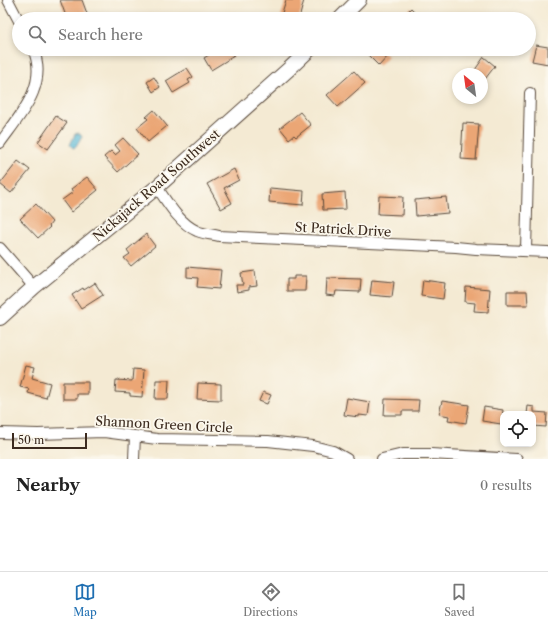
<!DOCTYPE html>
<style>
body{margin:0;font-family:"Libre Caslon Text",serif;background:#f2f2f2;color:#222}
.controls{position:absolute;right:12px;bottom:12px;display:grid;overflow:hidden;border-radius:8px;box-shadow:0 2px 6px #0003}
.controls button{width:36px;height:36px;display:grid;place-items:center;padding:0;border:0;border-bottom:1px solid #e0e0e0;background:#fff;color:#222;font:20px sans-serif}
.compass{position:absolute;left:452px;top:68px;width:36px;height:36px;border-radius:50%;background:#fff;box-shadow:0 2px 6px #0003;rotate:331deg}
.scale{position:absolute;left:12px;bottom:10px;width:75px;box-sizing:border-box;padding-left:4px;border:2px solid #3b2a1e;border-top:0;font-size:11px;line-height:14px;white-space:nowrap;color:#3b2a1e;-webkit-text-stroke:3px #fbf7ec;paint-order:stroke}
.list{margin:0;padding:0;list-style:none}
h2{display:flex;justify-content:space-between;align-items:center;height:52px;margin:0;padding:0 16px;font-size:17px}
h2 small{font-size:13px;font-weight:400;color:#767676}
.icon{flex:none;width:22px;height:22px;fill:none;stroke:currentColor;stroke-width:2;stroke-linecap:round;stroke-linejoin:round}
.map{position:relative;flex:none;width:548px;height:459px;overflow:hidden}
.search{position:absolute;background:#fff;box-shadow:0 2px 6px #0003;left:12px;right:12px;top:12px;height:44px;display:flex;align-items:center;gap:10px;box-sizing:border-box;padding:0 14px;border-radius:22px;color:#767676;font-size:15px}
.sheet{height:112px;background:#fff}
nav{display:flex;justify-content:space-around;align-items:center;box-sizing:border-box;height:56px;border-top:1px solid #e0e0e0;background:#fff;font-size:11px;color:#767676}
nav a{display:grid;justify-items:center;gap:2px}
nav .on{color:#1f6fb2}
.map>svg:first-child{display:block}
</style>
<div class="map">
<svg width="548" height="459" viewBox="0 0 548 459">
<rect width="100%" height="100%" fill="#fbf7ec"/>
<filter id="ink" filterUnits="userSpaceOnUse"><feTurbulence type="fractalNoise" baseFrequency=".025" numOctaves="2"/><feDisplacementMap in="SourceGraphic" scale="8" xChannelSelector="R" yChannelSelector="G"/><feConvolveMatrix kernelMatrix="1 2 1 2 8 2 1 2 1" color-interpolation-filters="sRGB"/></filter>
<filter id="wash" filterUnits="userSpaceOnUse"><feTurbulence type="fractalNoise" baseFrequency=".012" numOctaves="4" result="noise"/><feDisplacementMap in="SourceGraphic" scale="16" xChannelSelector="R" yChannelSelector="G"/><feGaussianBlur stdDeviation="0.9" result="paint"/><feColorMatrix in="noise" values="0 0 0 0 0 0 0 0 0 0 0 0 0 0 0 0 0 1.4 0 .05"/><feComposite in="paint" operator="in"/></filter>
<g filter="url(#wash)">
<rect width="100%" height="100%" fill="#f4ead3"/>
<!-- water -->
<path fill="#58b8d6" stroke="#4a717a" d="M78,133l3,2 1,2 -6,10 -3,1 -3,-3 5,-11z"/>
<g id="blocks">
<!-- building -->
<g fill="#eba675">
<path d="M60,0h22l7,19h-22z"/>
<path d="M286,0h18l-5,19h-10l-8,-3z"/>
<path d="M411,8l10,10 -1,1h-20z"/>
<path d="M536,45l12,2v17l-16,-3z"/>
<path d="M218,49h12l4,7 -23,14 -7,-12z"/>
<path d="M366,49h20l-3,3 5,4 -9,10 -15,-15z"/>
<path d="M484,57l11,9 -13,17v-9h-10z"/>
<path d="M187,68l6,9 -5,3 2,3 -17,10 -7,-12z"/>
<path d="M354,71l11,12 -27,24 -11,-12z"/>
<path d="M154,77l6,10 -7,5 -6,-10z"/>
<path d="M154,110l13,16 -19,16 -11,-14 11,-9 -2,-2z"/>
<path d="M300,112l11,13 -15,12 -2,-2 -5,4 -9,-11z"/>
<path d="M56,116l11,7 -19,26 -10,-7z"/>
<path d="M463,123l16,1 -3,36 -15,-1z"/>
<path d="M123,138l15,16 -20,18 -14,-15 7,-6 4,4 5,-4 -5,-6z"/>
<path d="M18,161l12,9 -19,23 -11,-9z"/>
<path d="M234,169l5,11 -15,8 8,15 -11,6 -14,-25z"/>
<path d="M87,177l11,13 -27,22 -9,-12 11,-8 -2,-3z"/>
<path d="M270,188l34,3 -1,14 -34,-3z"/>
<path d="M345,192l1,17 -23,1 -1,-16z"/>
<path d="M379,196l24,1 -1,18 -24,-1z"/>
<path d="M446,197l2,16 -32,3 -1,-16z"/>
<path d="M36,204l16,18 -3,4 1,1 -12,11 -18,-19z"/>
<path d="M146,234l9,12 -24,20 -7,-8 6,-4 -3,-4z"/>
<path d="M187,267l34,3 -2,19 -22,-2 1,-9 -11,-1z"/>
<path d="M255,271l2,15 -8,1v3l-12,2 -1,-7h7l-2,-12z"/>
<path d="M294,276h12l-1,15h-18v-12h7z"/>
<path d="M327,278l34,1 -1,13 -24,-1 -1,5 -9,-1z"/>
<path d="M372,280l22,2 -2,15 -22,-2z"/>
<path d="M423,280l22,3 -2,16 -22,-3z"/>
<path d="M95,283l8,12 -22,14 -9,-14 11,-7 1,2z"/>
<path d="M466,287l24,2 -2,23 -14,-1 1,-8 -10,-1z"/>
<path d="M507,291h20l1,14h-21z"/>
<path d="M26,365l9,2 -3,11 18,5 -4,15 -18,-5 1,-4 -9,-2z"/>
<path d="M133,369l11,1 -2,27 -12,-1v-3l-15,-1 1,-12 16,1z"/>
<path d="M156,380h13l-1,19h-13z"/>
<path d="M63,382h25v12h-11v5h-14z"/>
<path d="M198,383l23,1v16l-24,-1z"/>
<path d="M263,392l8,3 -4,9 -8,-3z"/>
<path d="M347,398l23,4 -2,14 -9,-1v2l-15,-2z"/>
<path d="M385,399l34,1 -1,11h-16v4h-18z"/>
<path d="M442,401l27,4 -3,18 -18,-3 1,-4 -10,-2z"/>
<path d="M528,406l6,1v5l13,1 -1,14 -13,-1v-12h-6z"/>
<path d="M484,407l19,3 -2,14 -19,-3z"/>
</g>
</g>
</g>
<g filter="url(#ink)">
<use href="#blocks" fill-opacity="0" stroke="#574739" stroke-width="1"/>
<g fill="none" stroke-linecap="round" stroke-linejoin="round">
<!-- street casing -->
<g stroke="#574739" stroke-width="12">
<g id="street">
<path d="M8,0l11,21"/>
<path d="M0,143c20,-28 49,-58 33,-94"/>
<path d="M157,187c10,15 22,36 40,44 6,3 15,3 22,5l237,11 20,2 72,3"/>
<path d="M0,248l34,39"/>
<path d="M526,250l4,-157"/>
<path d="M0,433l38,1 66,-2 53,7 111,2 45,5 20,5 14,8"/>
<path d="M134,459l1,-23"/>
<path d="M382,459l21,-5h28l86,5"/>
</g>
</g>
<!-- secondary casing -->
<g stroke="#574739" stroke-width="16">
<g id="secondary">
<path d="M340,19l19,-19"/>
<path d="M0,318l34,-31 123,-100 133,-119 20,-19"/>
</g>
</g>
<!-- street -->
<use href="#street" stroke="#fff" stroke-width="10"/>
<!-- secondary -->
<use href="#secondary" stroke="#fff" stroke-width="14"/>
</g>
</g>
<g text-anchor="middle" stroke-width="3.5" stroke-linejoin="round" paint-order="stroke">
<!-- street labels -->
<g font-size="13" fill="#3b2a1e" stroke="#fbf7ec">
<text transform="translate(156 185) rotate(-41)" y="5">Nickajack Road Southwest</text>
<text transform="translate(343 229) rotate(3)" y="5">St Patrick Drive</text>
<text transform="translate(164 424) rotate(3)" y="5">Shannon Green Circle</text>
</g>
</g>
</svg>
<div class="controls">
<button><svg class="icon" aria-label="locate" viewBox="0 0 24 24"><circle cx="12" cy="12" r="6"/><path d="M12 2v4M12 18v4M2 12h4M18 12h4"/></svg></button>
</div>
<svg class="compass" viewBox="-18 -18 36 36"><path d="M0-13l5 13h-10z" fill="#e53935"/><path d="M0 13l5-13h-10z" fill="#767676"/></svg>
<div class="scale">50 m</div>
<div class="search"><svg class="icon" aria-label="search" viewBox="0 0 24 24"><circle cx="10" cy="10" r="6"/><path d="M15 15l6 6"/></svg>Search here</div>
</div>
<section class="sheet">
<h2>Nearby<small>0 results</small></h2>
<ul class="list">
</ul>
</section>
<nav>
<a class="on"><svg class="icon" aria-label="map" viewBox="0 0 24 24"><path d="M3 6l6-2 6 2 6-2v14l-6 2-6-2-6 2zM9 4v14M15 6v14"/></svg>Map</a>
<a><svg class="icon" aria-label="directions" viewBox="0 0 24 24"><path d="M12 3l9 9-9 9-9-9zM9 14v-3h6M13 9l2 2-2 2"/></svg>Directions</a>
<a><svg class="icon" aria-label="saved" viewBox="0 0 24 24"><path d="M7 4h10v16l-5-4-5 4z"/></svg>Saved</a>
</nav>
